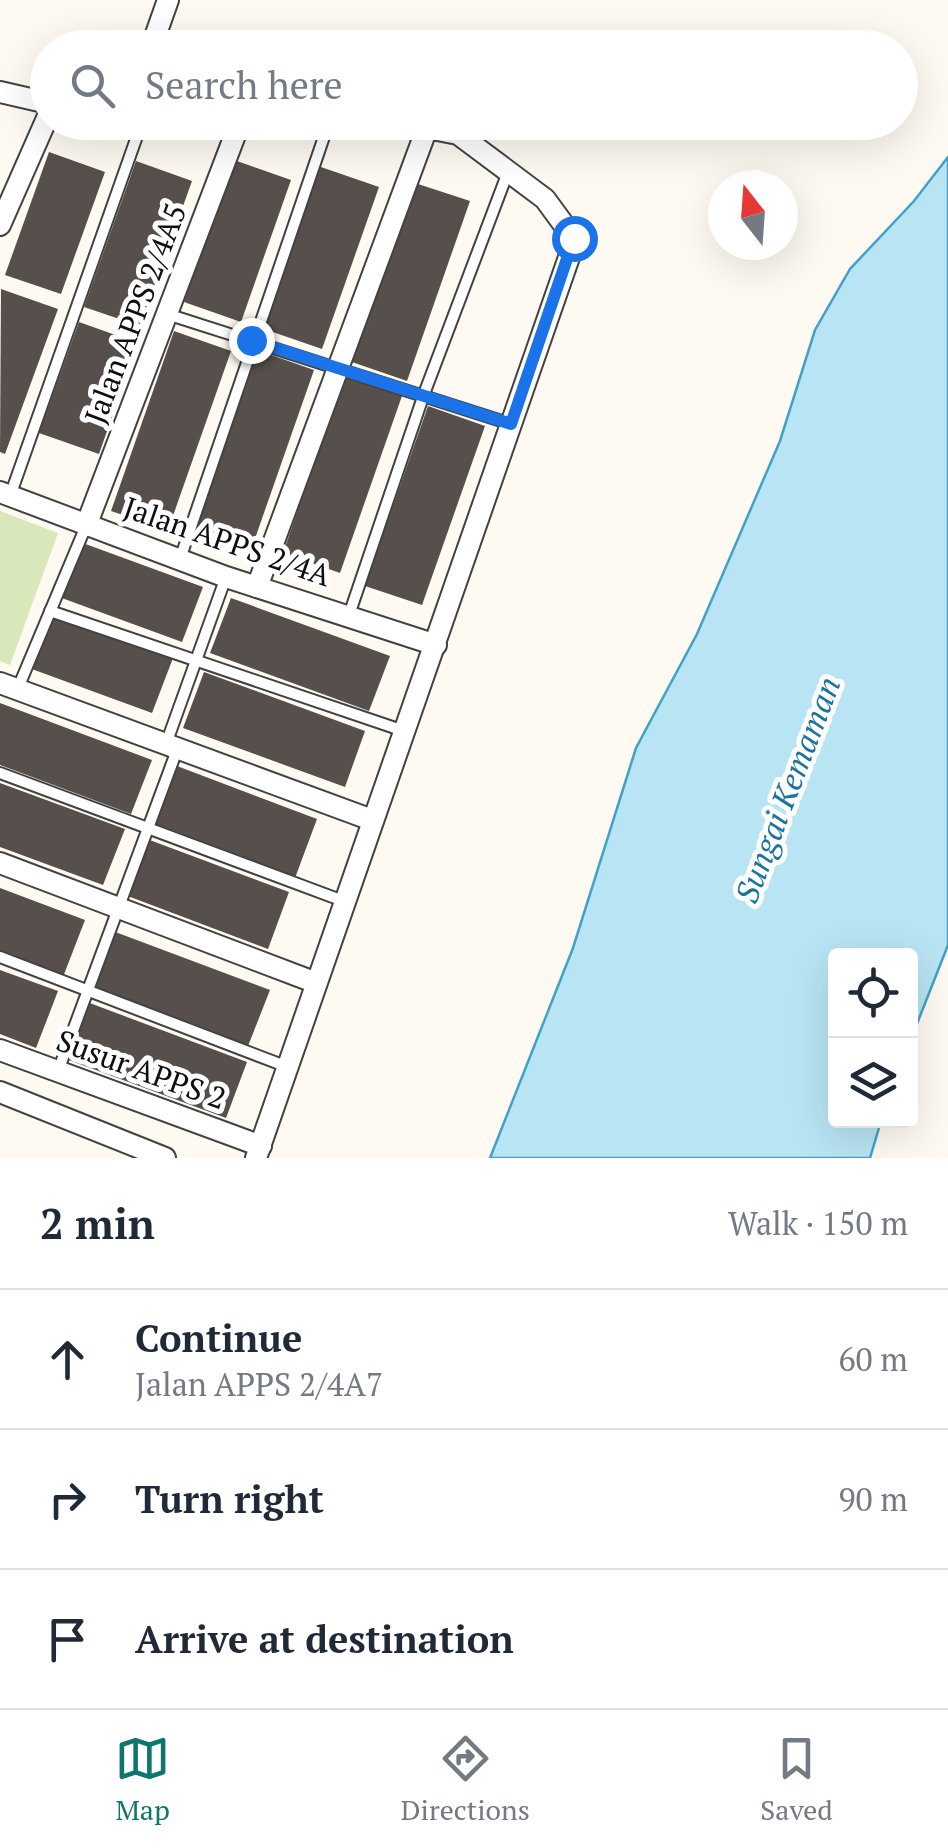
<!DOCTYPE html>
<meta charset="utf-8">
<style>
body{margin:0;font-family:"PT Serif",serif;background:#f6f6f7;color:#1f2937}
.controls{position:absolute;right:30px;bottom:30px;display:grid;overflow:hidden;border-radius:10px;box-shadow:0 10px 40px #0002}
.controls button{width:90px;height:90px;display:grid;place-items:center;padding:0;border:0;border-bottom:2px solid #e0e1e3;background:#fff;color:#1f2937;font:50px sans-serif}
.compass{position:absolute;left:708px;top:170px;width:90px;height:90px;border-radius:50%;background:#fff;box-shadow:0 10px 40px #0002;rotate:343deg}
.stop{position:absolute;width:30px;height:30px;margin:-22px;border:8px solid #1a73e8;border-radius:50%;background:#fff}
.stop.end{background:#1a73e8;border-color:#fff;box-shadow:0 2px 10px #0008}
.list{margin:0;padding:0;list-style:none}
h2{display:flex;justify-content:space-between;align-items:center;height:130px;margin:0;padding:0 40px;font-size:42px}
h2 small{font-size:32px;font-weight:400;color:#747a83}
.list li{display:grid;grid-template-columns:65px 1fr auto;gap:30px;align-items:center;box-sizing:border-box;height:140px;padding:0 40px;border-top:2px solid #e0e1e3}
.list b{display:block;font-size:38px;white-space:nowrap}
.list p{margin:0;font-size:32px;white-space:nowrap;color:#747a83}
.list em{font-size:32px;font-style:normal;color:#747a83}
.icon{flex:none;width:55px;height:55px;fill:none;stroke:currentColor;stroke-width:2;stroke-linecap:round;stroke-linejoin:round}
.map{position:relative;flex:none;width:948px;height:1158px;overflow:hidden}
.search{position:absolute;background:#fff;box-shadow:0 10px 40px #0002;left:30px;right:30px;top:30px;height:110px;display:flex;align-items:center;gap:25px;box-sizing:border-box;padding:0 35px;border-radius:55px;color:#747a83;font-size:38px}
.sheet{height:550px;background:#fff}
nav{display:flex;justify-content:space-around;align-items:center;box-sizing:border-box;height:140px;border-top:2px solid #e0e1e3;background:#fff;font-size:28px;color:#747a83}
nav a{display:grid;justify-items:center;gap:5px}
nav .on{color:#0f766e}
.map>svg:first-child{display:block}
</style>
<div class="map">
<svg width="948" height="1158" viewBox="0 0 948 1158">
<rect width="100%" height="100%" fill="#fefaf1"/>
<!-- green -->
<path fill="#d8e8bb" d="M0,511l58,22 -48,132 -10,-4z"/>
<!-- water -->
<path fill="#b8e4f4" stroke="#41a2c9" stroke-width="2.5" d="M948,157v788l-37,94 -1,-83h-74v164l45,1 -11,37h-380l83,-210 63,-200 61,-114 83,-193 35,-111 35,-61 64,-68z"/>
<!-- building -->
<g fill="#574f4b">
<path d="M49,152l56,20 -44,122 -56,-19z"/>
<path d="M234,160l57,20 -50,142 -57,-20z"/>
<path d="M136,161l56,20 -52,145 -56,-19z"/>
<path d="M318,166l61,21 -57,162 -61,-21z"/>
<path d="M412,182l58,19 -63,180 -58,-20z"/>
<path d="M1,289l57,20 -53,145 -5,-2z"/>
<path d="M79,322l59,21 -39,111 -60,-21z"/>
<path d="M174,331l57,20 -63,179 -57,-19z"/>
<path d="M257,350l57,20 -63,180 -57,-20z"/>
<path d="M345,374l58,19 -63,180 -57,-20z"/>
<path d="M428,406l57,20 -63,179 -57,-19z"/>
<path d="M80,542l123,45 -21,55 -123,-45z"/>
<path d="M231,598l159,58 -21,55 -159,-58z"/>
<path d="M50,612l123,46 -21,55 -123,-45z"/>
<path d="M204,672l161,59 -20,56 -162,-59z"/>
<path d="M0,703l152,57 -21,54 -131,-49z"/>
<path d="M177,766l140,53 -22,59 -140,-53z"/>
<path d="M0,783l125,46 -22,56 -103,-38z"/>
<path d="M147,839l142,53 -21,57 -143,-54z"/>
<path d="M0,888l85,32 -22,57 -63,-24z"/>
<path d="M110,930l160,60 -22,56 -160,-59z"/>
<path d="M0,970l58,21 -22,57 -36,-14z"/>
<path d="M87,1002l160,60 -21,56 -160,-59z"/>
</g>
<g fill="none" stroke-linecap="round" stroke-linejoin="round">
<!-- lane casing -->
<g stroke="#424242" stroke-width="14">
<g id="lane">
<path d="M170,315l341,109"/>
<path d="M10,496l132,-374"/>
<path d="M180,559l148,-434"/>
<path d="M50,611l354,120"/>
<path d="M349,615l75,-221 84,-222"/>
<path d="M18,688l68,-162"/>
<path d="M166,744l60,-167"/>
<path d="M0,773l346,129"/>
<path d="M0,957l285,109"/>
<path d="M58,1071l119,-321"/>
</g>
</g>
<!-- street casing -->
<g stroke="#424242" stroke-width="24">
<g id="street">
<path d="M151,48l17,-48"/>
<path d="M0,92l48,11"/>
<path d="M0,225l48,-109"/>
<path d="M0,492l226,85 210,68"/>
<path d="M86,526l154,-404"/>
<path d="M257,587l170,-459"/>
<path d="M0,683l372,137"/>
<path d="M0,863l314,119"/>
<path d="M0,1050l261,96"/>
<path d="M0,1092l165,66"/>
<path d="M256,1158l319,-918 -30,-41 -87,-65 -31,-6 -139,-6"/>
</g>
</g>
<!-- lane -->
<use href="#lane" stroke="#fff" stroke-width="10"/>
<!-- street -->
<use href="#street" stroke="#fff" stroke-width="20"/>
</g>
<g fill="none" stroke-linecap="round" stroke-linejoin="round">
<!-- route -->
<path stroke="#1a73e8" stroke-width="12" d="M251,340l260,84 63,-186"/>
</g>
<g text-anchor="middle" stroke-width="10" stroke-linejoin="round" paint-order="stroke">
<!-- street labels -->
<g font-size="30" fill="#0f0f0f" stroke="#fff">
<text transform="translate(136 314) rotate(-69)" y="10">Jalan APPS 2/4A5</text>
<text transform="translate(227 542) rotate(19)" y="10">Jalan APPS 2/4A</text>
<text transform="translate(141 1070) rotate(20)" y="10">Susur APPS 2</text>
</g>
<!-- water labels -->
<g font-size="32" font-style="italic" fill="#1c739d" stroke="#fff">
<text transform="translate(788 790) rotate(-69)" y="11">Sungai Kemaman</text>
</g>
</g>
</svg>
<div class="controls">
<button><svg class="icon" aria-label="locate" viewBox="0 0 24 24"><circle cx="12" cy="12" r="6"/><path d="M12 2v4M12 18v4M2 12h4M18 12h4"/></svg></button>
<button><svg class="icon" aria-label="layers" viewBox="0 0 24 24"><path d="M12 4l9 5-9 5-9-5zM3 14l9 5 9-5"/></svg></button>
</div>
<svg class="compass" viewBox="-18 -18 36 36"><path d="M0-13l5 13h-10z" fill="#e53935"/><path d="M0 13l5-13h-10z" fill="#747a83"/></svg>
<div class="stop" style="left:574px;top:238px"></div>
<div class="stop end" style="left:251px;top:340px"></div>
<div class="search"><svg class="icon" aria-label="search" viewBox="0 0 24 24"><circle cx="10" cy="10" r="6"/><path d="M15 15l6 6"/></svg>Search here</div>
</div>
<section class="sheet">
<h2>2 min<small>Walk · 150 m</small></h2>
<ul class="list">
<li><svg class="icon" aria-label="ahead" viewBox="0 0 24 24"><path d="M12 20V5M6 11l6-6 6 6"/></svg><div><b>Continue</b><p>Jalan APPS 2/4A7</p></div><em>60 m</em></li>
<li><svg class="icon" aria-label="right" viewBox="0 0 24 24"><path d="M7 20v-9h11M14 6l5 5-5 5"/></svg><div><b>Turn right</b></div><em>90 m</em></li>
<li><svg class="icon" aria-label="arrive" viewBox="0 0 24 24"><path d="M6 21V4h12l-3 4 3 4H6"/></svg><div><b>Arrive at destination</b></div></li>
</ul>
</section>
<nav>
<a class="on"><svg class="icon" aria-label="map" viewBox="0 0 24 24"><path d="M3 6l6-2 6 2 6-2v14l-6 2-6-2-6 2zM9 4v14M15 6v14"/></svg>Map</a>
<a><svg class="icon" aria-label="directions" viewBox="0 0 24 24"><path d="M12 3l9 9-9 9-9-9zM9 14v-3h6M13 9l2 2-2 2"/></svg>Directions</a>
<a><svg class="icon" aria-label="saved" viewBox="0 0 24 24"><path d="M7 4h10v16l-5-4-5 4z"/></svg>Saved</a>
</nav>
